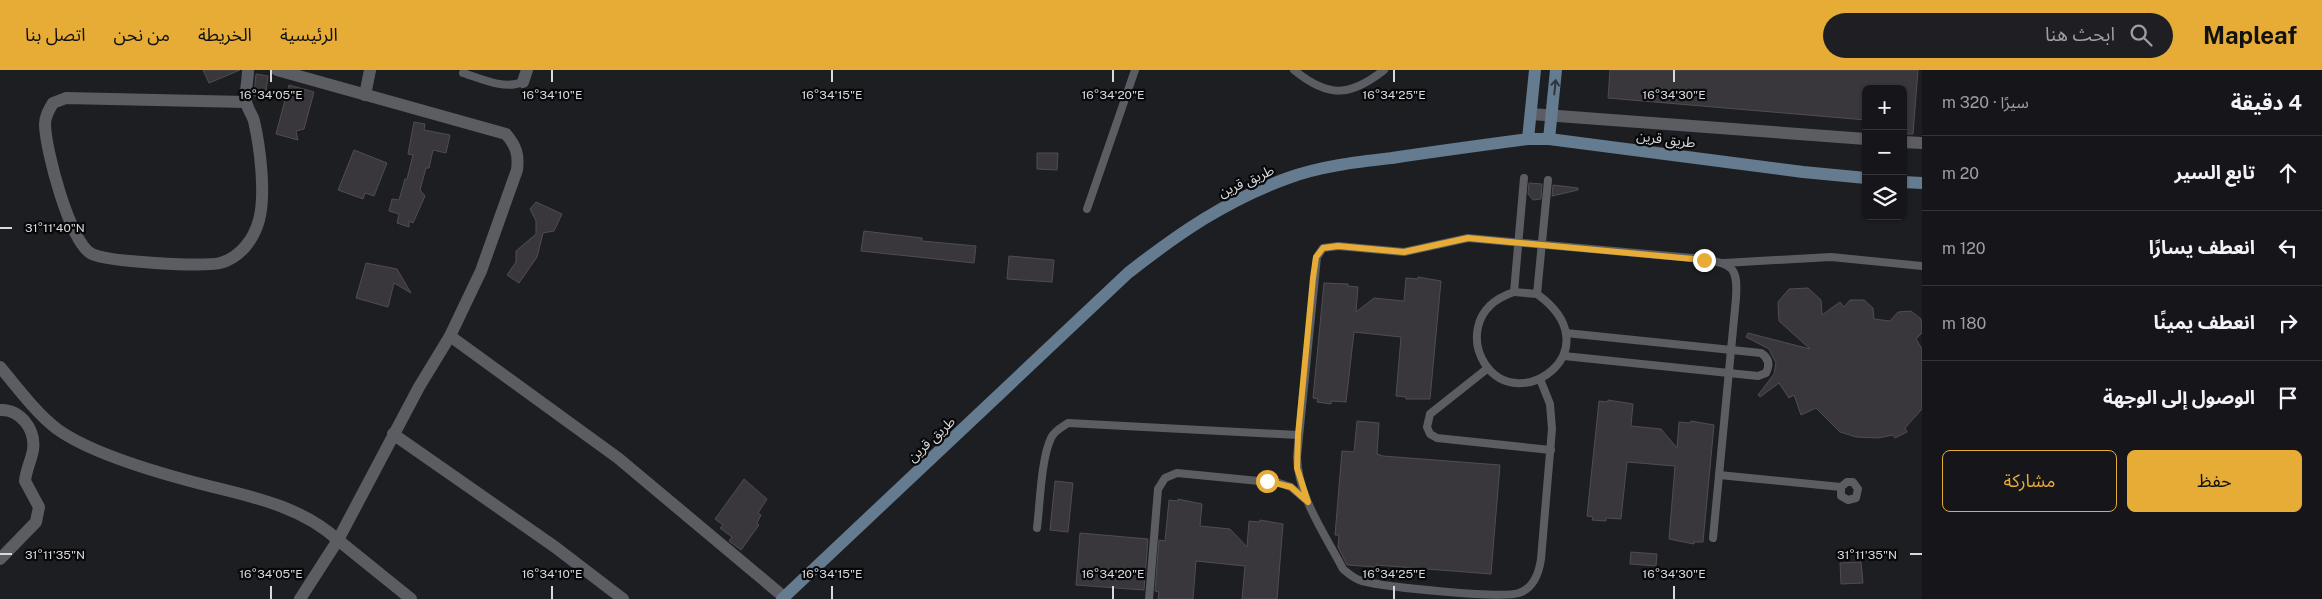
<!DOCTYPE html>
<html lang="ar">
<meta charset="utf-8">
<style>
body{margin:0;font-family:"Public Sans","Noto Sans Arabic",sans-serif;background:#1f1f23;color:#f1f3f6;direction:rtl}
.controls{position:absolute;right:15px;top:15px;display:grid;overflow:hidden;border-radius:8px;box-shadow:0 1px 4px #0004}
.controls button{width:45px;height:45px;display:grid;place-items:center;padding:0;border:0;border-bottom:1px solid #353539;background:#16161a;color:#f1f3f6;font:25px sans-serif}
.stop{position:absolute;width:15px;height:15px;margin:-11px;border:4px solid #e6ac36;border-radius:50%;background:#fff}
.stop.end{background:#e6ac36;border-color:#fff;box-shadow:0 1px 5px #0008}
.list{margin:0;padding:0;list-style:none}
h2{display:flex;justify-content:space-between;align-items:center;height:65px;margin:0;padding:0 20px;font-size:21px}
h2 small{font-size:16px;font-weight:400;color:#9e9fa2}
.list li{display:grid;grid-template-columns:32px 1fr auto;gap:15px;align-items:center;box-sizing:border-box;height:75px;padding:0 20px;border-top:1px solid #353539}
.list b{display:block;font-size:19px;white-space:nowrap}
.list em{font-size:16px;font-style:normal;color:#9e9fa2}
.actions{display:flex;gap:10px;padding:15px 20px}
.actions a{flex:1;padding:11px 0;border:1px solid #e6ac36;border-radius:8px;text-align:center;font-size:18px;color:#e6ac36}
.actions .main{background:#e6ac36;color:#111}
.icon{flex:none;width:28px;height:28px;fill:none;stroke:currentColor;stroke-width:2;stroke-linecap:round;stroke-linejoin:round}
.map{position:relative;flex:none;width:1922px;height:529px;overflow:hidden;direction:ltr}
header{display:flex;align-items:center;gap:30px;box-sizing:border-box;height:70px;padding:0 25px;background:#e6ac36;color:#111}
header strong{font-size:24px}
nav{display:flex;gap:28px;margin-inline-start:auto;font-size:18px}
.search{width:350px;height:45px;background:#1f1f23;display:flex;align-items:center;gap:12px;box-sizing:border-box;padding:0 18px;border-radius:28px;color:#9e9fa2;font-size:19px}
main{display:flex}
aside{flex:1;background:#16161a}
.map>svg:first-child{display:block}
</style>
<header>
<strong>Mapleaf</strong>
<div class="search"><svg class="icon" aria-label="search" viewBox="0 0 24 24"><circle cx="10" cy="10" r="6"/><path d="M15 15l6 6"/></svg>ابحث هنا</div>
<nav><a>الرئيسية</a><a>الخريطة</a><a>من نحن</a><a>اتصل بنا</a></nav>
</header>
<main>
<aside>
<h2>4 دقيقة<small>سيرًا · 320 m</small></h2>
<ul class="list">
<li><svg class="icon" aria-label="ahead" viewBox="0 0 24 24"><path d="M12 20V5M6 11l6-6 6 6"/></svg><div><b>تابع السير</b></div><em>20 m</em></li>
<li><svg class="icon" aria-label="left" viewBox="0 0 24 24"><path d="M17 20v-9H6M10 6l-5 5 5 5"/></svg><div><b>انعطف يسارًا</b></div><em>120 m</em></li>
<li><svg class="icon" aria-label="right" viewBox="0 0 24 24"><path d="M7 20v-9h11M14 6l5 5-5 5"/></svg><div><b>انعطف يمينًا</b></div><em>180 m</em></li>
<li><svg class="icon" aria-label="arrive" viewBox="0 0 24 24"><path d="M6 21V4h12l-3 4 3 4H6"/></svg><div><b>الوصول إلى الوجهة</b></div></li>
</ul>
<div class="actions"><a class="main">حفظ</a><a>مشاركة</a></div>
</aside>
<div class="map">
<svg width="1922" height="529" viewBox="0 0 1922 529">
<rect width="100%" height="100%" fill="#1d1e22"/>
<!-- building -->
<g fill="#3a373c" stroke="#504d52">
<path d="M203,0h37l-31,13z"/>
<path d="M1610,0h308l-5,64h-10v-45h-37v31l-258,-22z"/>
<path d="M256,4l12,2 -3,22 -11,-2z"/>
<path d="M289,15l25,7 -10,37 -8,2 2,9 -22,-6z"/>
<path d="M414,52l11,2 -1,6 26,5 -4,18 -13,-3 -4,18h-3l-6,22 5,6 -12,27 -4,-2v6l-12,-4 2,-9 -10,-3 3,-12 7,1 6,-21h2l6,-24 -5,-1z"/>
<path d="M354,80l33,13 -13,33 -9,-3 -2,6 -25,-9z"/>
<path d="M1037,83h21l-1,17 -20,-1z"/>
<path d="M1529,113l13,1 -1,15 -8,1 -5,-6z"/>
<path d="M1553,115l25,3v2l-26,6z"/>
<path d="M536,132l26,12 -8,17 -11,2 -6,24 -18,26 -12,-8 9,-13v-11l20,-17v-13l-6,-12z"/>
<path d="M864,161l58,7v3l54,5 -2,17 -113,-12z"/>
<path d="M1009,186l45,4 -2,22 -45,-3z"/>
<path d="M366,193l31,6 14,24 -17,-10 -6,24 -32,-9z"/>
<path d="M1418,207l23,4 -11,118h-24v-2l-10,-1 5,-59 -47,-5 -8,70 -15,-1v3l-14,-2 1,-3 -5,-1 11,-115 24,1v2l10,1 -2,25 18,-14 30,3 2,-23 12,1z"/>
<path d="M1808,218l13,12 1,15 18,-13 4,5 6,-7h14l9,8 1,11 16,2 8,-9 13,-1 10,8 1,14 -6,6 6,10v60l-17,19 2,4 -12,6 -2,-3 -15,3 -22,-1 -16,-5 -24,-24 -15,7 -7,-20 -5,3 -10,-15 -19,14 -2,-2 16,-21 2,-11 -7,-14 -23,-12 2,-4 62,16 -31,-28 -1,-19 11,-13z"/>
<path d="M1608,330l25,4 -2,22 30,3 16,19 2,-26 11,1 1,-2 23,4 -11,117h-9v2l-25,-5 6,-73 -48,-4 -6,57 -15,-1v3l-14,-1 1,-3 -6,-1 12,-115 9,1z"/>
<path d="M1357,351l22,2 -2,31 6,2 117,9 -9,109 -115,-9v2l-29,-2 -9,-18 1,-12h-4l7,-84 12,1z"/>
<path d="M744,409l23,20 -9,14 3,2 -4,8 2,2 -18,25 -12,-9 3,-4 -12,-9 3,-3 -8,-6z"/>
<path d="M1055,411l18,2 -5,49 -18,-2z"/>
<path d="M1178,429l24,5 -2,22 30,3 17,18 2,-26 11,1v-2l23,4 -6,75h-35l3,-33 -49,-5 -3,38h-35l1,-7 -4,-1 4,-51 6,1 4,-41 9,1z"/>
<path d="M1080,463l68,6 -4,51 -68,-5z"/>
<path d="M1631,482l26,2 -1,12 -26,-2z"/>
<path d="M1861,492l2,21 -22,1 -1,-21z"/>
</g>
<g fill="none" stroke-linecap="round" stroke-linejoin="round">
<!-- lane -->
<g stroke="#5c5d62" stroke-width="8">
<path d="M1294,0c35,29 57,26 90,0"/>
<path d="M463,3c19,6 41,17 60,9"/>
<path d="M1524,108l-10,114c-18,6 -32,17 -36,35 -3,14 -1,25 7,37 35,53 129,-15 52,-70l11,-114"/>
<path d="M1087,139l48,-139"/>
<path d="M1724,193l107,-6 91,9"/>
<path d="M1514,222l23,2"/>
<path d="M1564,286l194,20 8,-3c4,-8 3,-15 -5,-20l-195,-20"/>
<path d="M1488,298l-58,46 -3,13 3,7 7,4 114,12"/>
<path d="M1540,309l10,25 2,25 -11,130c-2,14 -7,29 -22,34 -19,6 -133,-6 -157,-12 -8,-2 -13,-7 -19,-12 -18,-35 -45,-72 -46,-112l20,-200 6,-9 15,-2 66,6 64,-14 236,21c29,6 34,8 32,39l-23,240"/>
<path d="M1719,405l122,12v9l7,4 8,-2 2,-9 -5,-7h-6l-6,5"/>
<path d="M1037,458c3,-24 4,-69 14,-90 3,-7 11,-11 17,-15l230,12"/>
<path d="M1149,529l9,-110 7,-11 12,-5 102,10 12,4 15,13"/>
</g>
<!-- street -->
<g stroke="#5c5d62" stroke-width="12">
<path d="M277,0l229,64c10,12 13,20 11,36l-36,101 -31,65 -31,51 -81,153 73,59"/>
<path d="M523,12l4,-12"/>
<path d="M365,25l5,-25"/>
<path d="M245,32l-179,-4 -13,5c-4,7 -8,13 -8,21 0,24 25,120 47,130 16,8 110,13 128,9 20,-5 34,-24 39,-43 7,-26 1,-73 -5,-99 -2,-7 -8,-14 -8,-21 -1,-9 2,-20 2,-30"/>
<path d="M1531,44l335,25"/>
<path d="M1903,72l19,1"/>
<path d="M450,266l168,122 166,139"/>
<path d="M0,297c18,21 35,45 57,62 36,26 112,47 156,58 45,11 90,21 125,53l-38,59"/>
<path d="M0,340c20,-1 36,19 33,40 -2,11 -7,20 -8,31l14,26 -3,15 -36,37"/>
<path d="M393,364l162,113 68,52"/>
</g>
<!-- secondary -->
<g stroke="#647b90" stroke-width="12">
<path d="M1528,69l7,-69"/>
<path d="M1549,69l7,-69"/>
<path d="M1903,112l19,1"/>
<path d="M782,529l346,-326c51,-40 99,-73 160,-95 33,-12 69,-16 104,-20 46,-7 91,-13 136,-19h21l254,33 63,6"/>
</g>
</g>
<!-- one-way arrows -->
<defs><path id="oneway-shaft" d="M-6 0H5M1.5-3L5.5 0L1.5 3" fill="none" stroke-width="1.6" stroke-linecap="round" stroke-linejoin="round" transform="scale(1.25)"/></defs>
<use stroke="#2d3640" href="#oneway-shaft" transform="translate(1555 17) rotate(-84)"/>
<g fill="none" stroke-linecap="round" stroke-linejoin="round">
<!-- route -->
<path stroke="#e6ac36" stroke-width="6" d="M1267,411l24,6 17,15 -11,-34 1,-33 15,-157 3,-21 7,-9 15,-2 66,6 64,-14 236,22"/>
</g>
<!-- ticks -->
<path fill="none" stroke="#d8d9db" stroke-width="2" d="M271,0v12M552,0v12M832,0v12M1113,0v12M1394,0v12M1674,0v12M0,158h12M0,484h12M1910,484h12M271,516v13M552,516v13M832,516v13M1113,516v13M1394,516v13M1674,516v13"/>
<g text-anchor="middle" stroke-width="4.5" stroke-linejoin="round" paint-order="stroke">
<!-- street labels -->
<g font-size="14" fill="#d8d9db" stroke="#08080a">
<text transform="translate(1666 69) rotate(7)" y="5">طريق قرين</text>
<text transform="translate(1246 111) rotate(-24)" y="5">طريق قرين</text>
<text transform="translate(931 369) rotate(-43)" y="5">طريق قرين</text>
</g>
</g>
<g font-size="12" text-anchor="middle" fill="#d8d9db" stroke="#08080a" stroke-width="4.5" stroke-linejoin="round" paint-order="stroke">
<text x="271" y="29">16°34'05"E</text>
<text x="552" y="29">16°34'10"E</text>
<text x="832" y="29">16°34'15"E</text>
<text x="1113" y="29">16°34'20"E</text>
<text x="1394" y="29">16°34'25"E</text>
<text x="1674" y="29">16°34'30"E</text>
<text x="55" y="162">31°11'40"N</text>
<text x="55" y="489">31°11'35"N</text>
<text x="1867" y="489">31°11'35"N</text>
<text x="271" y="508">16°34'05"E</text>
<text x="552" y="508">16°34'10"E</text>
<text x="832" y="508">16°34'15"E</text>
<text x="1113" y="508">16°34'20"E</text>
<text x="1394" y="508">16°34'25"E</text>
<text x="1674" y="508">16°34'30"E</text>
</g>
</svg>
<div class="controls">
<button>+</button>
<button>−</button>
<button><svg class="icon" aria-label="layers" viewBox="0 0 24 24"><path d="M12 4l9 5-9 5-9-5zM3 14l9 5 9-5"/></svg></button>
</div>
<div class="stop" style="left:1267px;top:411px"></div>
<div class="stop end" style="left:1704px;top:190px"></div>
</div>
</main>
